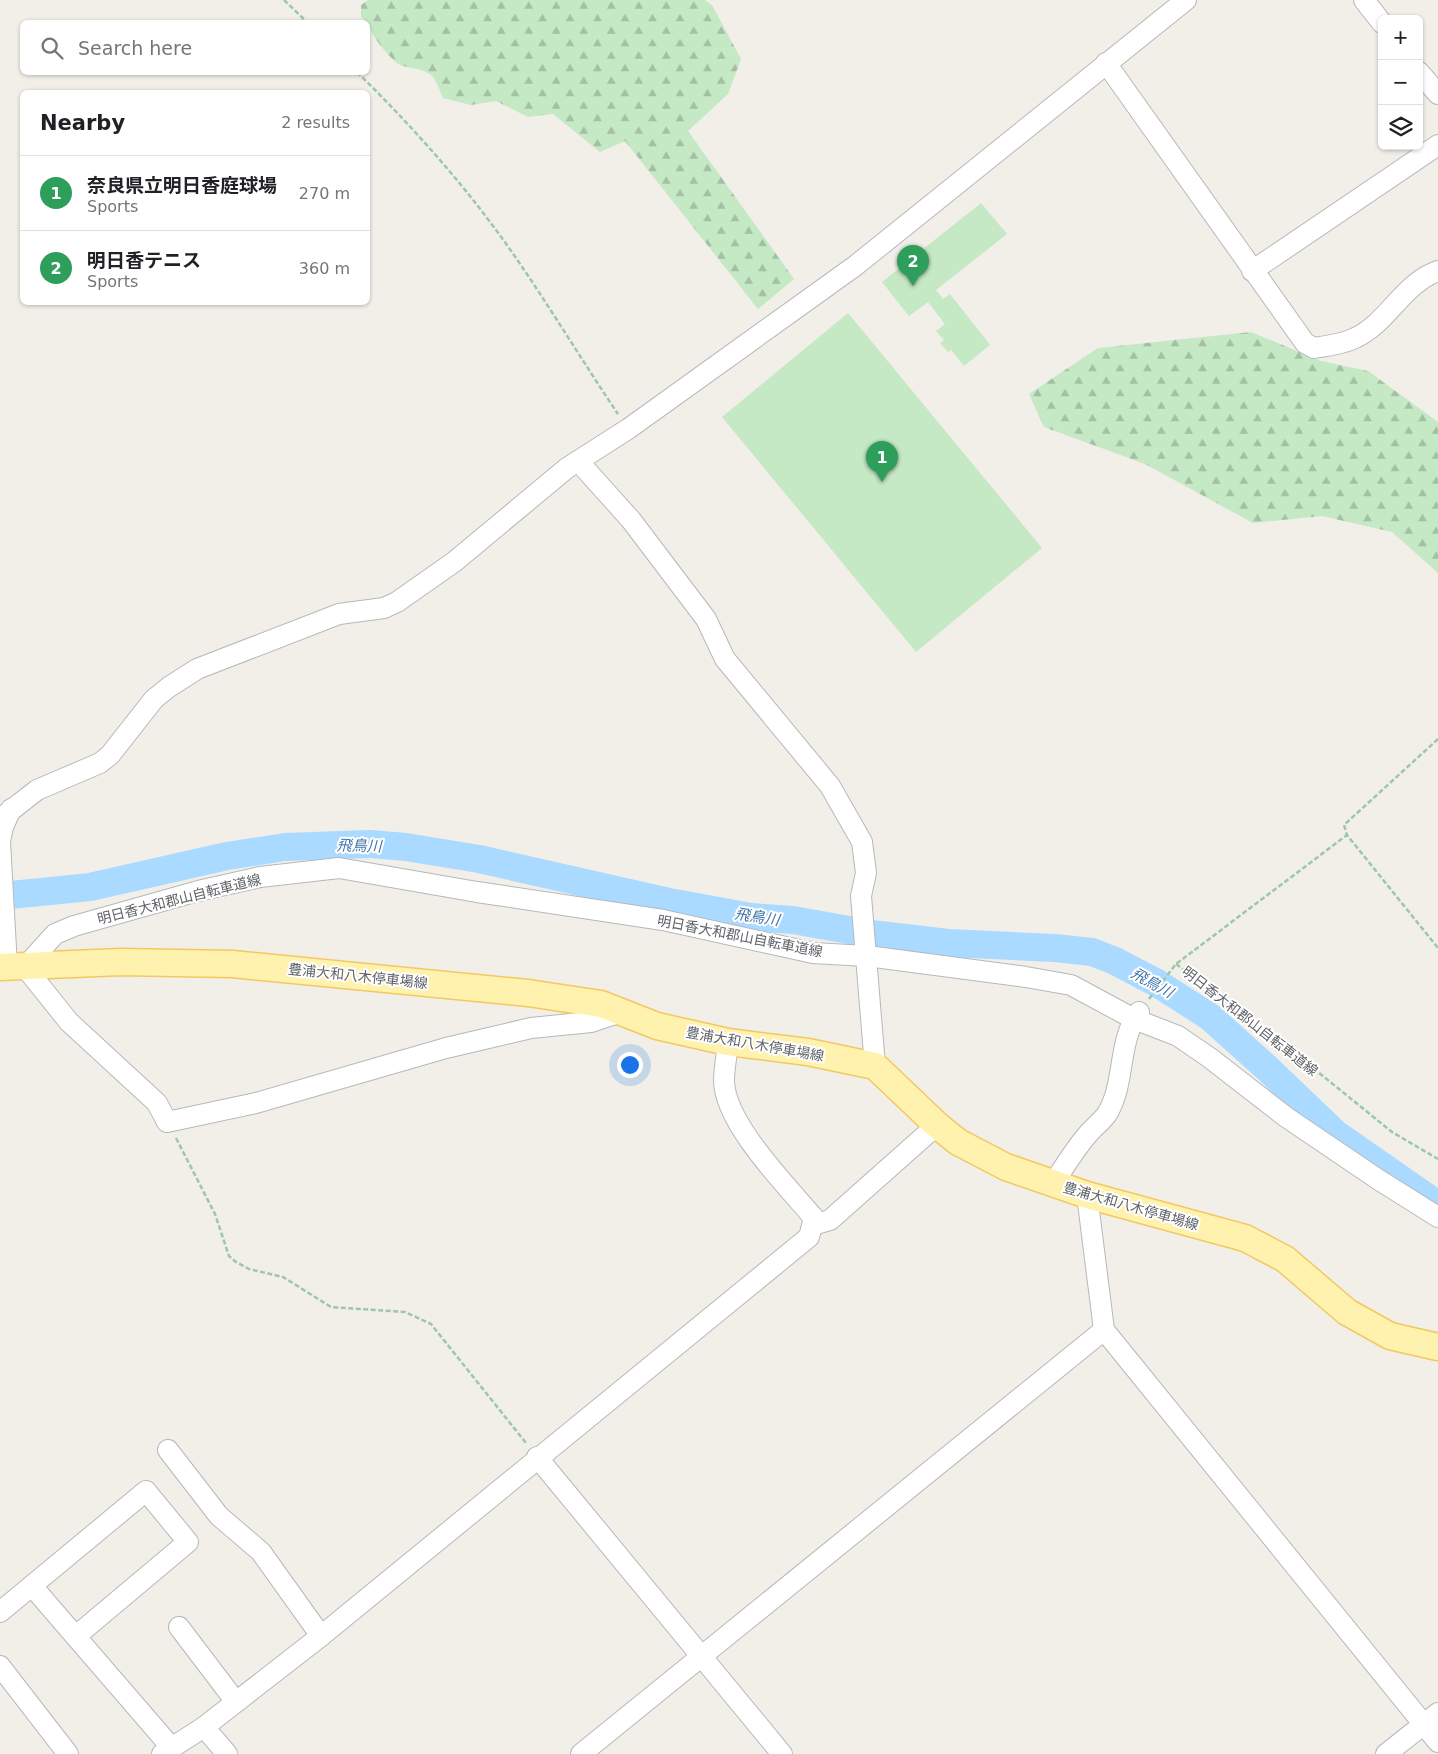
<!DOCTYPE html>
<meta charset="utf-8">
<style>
body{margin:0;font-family:"DejaVu Sans","Noto Sans JP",sans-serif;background:#f6f6f6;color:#202124}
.controls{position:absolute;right:15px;top:15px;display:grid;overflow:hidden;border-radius:8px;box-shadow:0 1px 4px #0004}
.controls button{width:45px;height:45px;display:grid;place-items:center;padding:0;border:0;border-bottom:1px solid #e0e0e0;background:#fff;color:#202124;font:25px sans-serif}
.you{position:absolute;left:629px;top:1064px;width:18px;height:18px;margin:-12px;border:4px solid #fff;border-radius:50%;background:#1a73e8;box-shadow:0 0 0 8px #1a73e833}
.badge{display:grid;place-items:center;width:32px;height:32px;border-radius:50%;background:#7c3aed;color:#fff;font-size:16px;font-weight:700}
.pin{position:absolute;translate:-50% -41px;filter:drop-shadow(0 1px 2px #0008)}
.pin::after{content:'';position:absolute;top:26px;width:18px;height:15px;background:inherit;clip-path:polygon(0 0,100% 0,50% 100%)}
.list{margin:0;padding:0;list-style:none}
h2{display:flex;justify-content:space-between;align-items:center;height:65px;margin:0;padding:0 20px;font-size:21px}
h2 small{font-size:16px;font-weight:400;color:#757577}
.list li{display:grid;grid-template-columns:32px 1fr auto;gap:15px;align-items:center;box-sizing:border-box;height:75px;padding:0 20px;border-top:1px solid #e0e0e0}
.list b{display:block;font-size:19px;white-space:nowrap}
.list p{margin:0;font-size:16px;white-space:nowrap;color:#757577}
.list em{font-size:16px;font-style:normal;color:#757577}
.icon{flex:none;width:28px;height:28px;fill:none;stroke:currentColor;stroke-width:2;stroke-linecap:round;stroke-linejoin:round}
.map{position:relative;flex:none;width:1438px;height:1754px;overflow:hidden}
.search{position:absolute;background:#fff;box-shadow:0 1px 4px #0004;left:20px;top:20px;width:350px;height:55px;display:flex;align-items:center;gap:12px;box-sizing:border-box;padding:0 18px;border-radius:8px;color:#757577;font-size:19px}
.panel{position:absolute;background:#fff;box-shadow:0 1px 4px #0004;left:20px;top:90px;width:350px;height:215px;border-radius:8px}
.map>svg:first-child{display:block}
</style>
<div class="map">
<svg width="1438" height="1754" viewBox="0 0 1438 1754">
<defs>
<pattern id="forest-firs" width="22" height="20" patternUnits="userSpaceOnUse" patternTransform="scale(1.25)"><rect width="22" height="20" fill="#c5e8c5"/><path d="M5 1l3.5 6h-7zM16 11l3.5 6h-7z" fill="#a3c0a4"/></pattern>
</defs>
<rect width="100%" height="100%" fill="#f1efe8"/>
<!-- forest -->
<g fill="url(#forest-firs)">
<path d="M368,0h337l7,5 29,54 -13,35 -40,37 106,148 -36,30 -133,-168 -25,11 -47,-38 -25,3 -32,-16 -25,4 -28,-7c-3,-7 -6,-16 -10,-21 -10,-11 -26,-7 -36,-14 -8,-6 -29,-31 -29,-41h-3l-4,-6v-11z"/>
<path d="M1251,332l70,29 47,10 70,51v151l-46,-41 -70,-16 -69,7 -108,-59 -101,-37 -15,-33 69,-46z"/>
</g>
<!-- garden -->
<g fill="#c5e8c5">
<path d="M981,203l26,31 -71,56 7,9 7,-5 40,51 -26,21 -13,-16 -3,2 -8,-9 4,-3 -8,-9 9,-7 -17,-22 -19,14 -27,-34z"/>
<path d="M848,313l194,235 -126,104 -194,-235z"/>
</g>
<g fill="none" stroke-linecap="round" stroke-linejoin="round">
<!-- river -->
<path stroke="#aadaff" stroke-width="28" d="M0,896l90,-9 137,-31 58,-9 85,-3 36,3 73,12 190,43 82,15 42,3 78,14 77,9 107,5 37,4 23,9 42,22 53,34 58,52 68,65 102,71"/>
<!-- minor casing -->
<g stroke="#b5b8bc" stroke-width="22">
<g id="minor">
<path d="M1364,0l18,23"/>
<path d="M1106,63l199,280 9,5c13,-2 29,-4 41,-10 33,-15 48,-55 83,-67"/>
<path d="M1419,72l19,22"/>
<path d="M1252,271l186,-126"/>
<path d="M578,461l53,59 75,99 19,40 105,127 32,56 4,31 -5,23 14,170"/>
<path d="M0,819l37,-29 63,-27 10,-8 44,-56 15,-12 28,-18 142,-55 45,-6 13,-6 57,-40 113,-94 61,-39 227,-163 331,-266"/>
<path d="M7,966l-7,-125 3,-14 8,-18"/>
<path d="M621,1012l-30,10 -60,6 -85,20 -190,55 -89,19 -10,-19 -88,-81 -44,-55 30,-33 19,-8 124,-35 62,-14 79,-9 138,24 186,28 150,33 54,3 159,21 45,8 63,34 44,17 32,22 76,59 93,63 59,37"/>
<path d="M1053,1184c11,-17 22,-35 35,-50 6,-7 14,-13 19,-20 19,-31 10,-72 32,-102"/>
<path d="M1087,1195l17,135 334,412"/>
<path d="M813,1225l17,-5 107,-95"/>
<path d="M168,1450l51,66 42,36 60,84"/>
<path d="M537,1457l245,297"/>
<path d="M32,1586l139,161"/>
<path d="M0,1612l146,-121 42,51 -112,94"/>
<path d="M179,1627l57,75"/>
<path d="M0,1666l68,88"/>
<path d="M204,1727l23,27"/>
<path d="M162,1754l42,-27 117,-91 488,-399 5,-19c-27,-32 -89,-94 -90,-137 0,-13 3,-26 4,-39"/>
<path d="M581,1754l523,-424"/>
<path d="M1386,1754l52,-41"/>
</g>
</g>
<!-- major casing -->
<g stroke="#f2c960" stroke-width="29">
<path id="major" d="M0,967l121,-5 111,2 296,29 73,11 56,22 71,16 80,10 67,14 62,59 21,17 48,25 81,28 158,43 40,21 62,53 43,24 48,11"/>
</g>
<!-- path -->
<g stroke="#9cc7a9" stroke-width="2.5" stroke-dasharray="5 2.5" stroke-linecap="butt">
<path d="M284,0l23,22"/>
<path d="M357,72c58,57 113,119 159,186 35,51 67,104 102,156"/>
<path d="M1438,739l-94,86 3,10 91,113"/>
<path d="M1176,964l121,91 95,77 46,27"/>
<path d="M1149,999l27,-35 171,-129"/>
<path d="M176,1138l39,76 14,42 7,6 13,7 34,8 48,30 74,5 26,12 95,119"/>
</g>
<!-- minor -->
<use href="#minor" stroke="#fff" stroke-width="20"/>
<!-- major -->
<use href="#major" stroke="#fff2af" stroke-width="26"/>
</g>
<g text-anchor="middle" stroke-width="4" stroke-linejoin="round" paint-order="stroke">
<!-- street labels -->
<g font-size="14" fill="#5f6368" stroke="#fff">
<text transform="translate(179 899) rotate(-14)" y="5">明日香大和郡山自転車道線</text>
<text transform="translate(740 936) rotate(11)" y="5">明日香大和郡山自転車道線</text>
<text transform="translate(358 976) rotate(6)" y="5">豊浦大和八木停車場線</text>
<text transform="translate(1250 1021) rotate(38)" y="5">明日香大和郡山自転車道線</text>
<text transform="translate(755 1044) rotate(10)" y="5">豊浦大和八木停車場線</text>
<text transform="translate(1131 1206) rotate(16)" y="5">豊浦大和八木停車場線</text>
</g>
<!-- water labels -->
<g font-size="15" font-style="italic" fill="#4174aa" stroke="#fff">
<text transform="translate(359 846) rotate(1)" y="5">飛鳥川</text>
<text transform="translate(757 917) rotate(9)" y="5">飛鳥川</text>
<text transform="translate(1152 983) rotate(29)" y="5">飛鳥川</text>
</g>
</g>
</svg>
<div class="controls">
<button>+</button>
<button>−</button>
<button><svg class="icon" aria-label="layers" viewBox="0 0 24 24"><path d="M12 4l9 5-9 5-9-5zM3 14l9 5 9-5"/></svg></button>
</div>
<div class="you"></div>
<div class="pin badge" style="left:882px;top:482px;background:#2e9e5b">1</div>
<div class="pin badge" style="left:913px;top:286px;background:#2e9e5b">2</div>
<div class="search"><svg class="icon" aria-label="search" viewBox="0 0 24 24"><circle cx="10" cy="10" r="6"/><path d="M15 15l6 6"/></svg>Search here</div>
<section class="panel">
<h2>Nearby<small>2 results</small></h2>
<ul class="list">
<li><span class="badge" style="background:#2e9e5b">1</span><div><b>奈良県立明日香庭球場</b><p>Sports</p></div><em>270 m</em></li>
<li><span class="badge" style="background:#2e9e5b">2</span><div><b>明日香テニス</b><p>Sports</p></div><em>360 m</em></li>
</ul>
</section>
</div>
